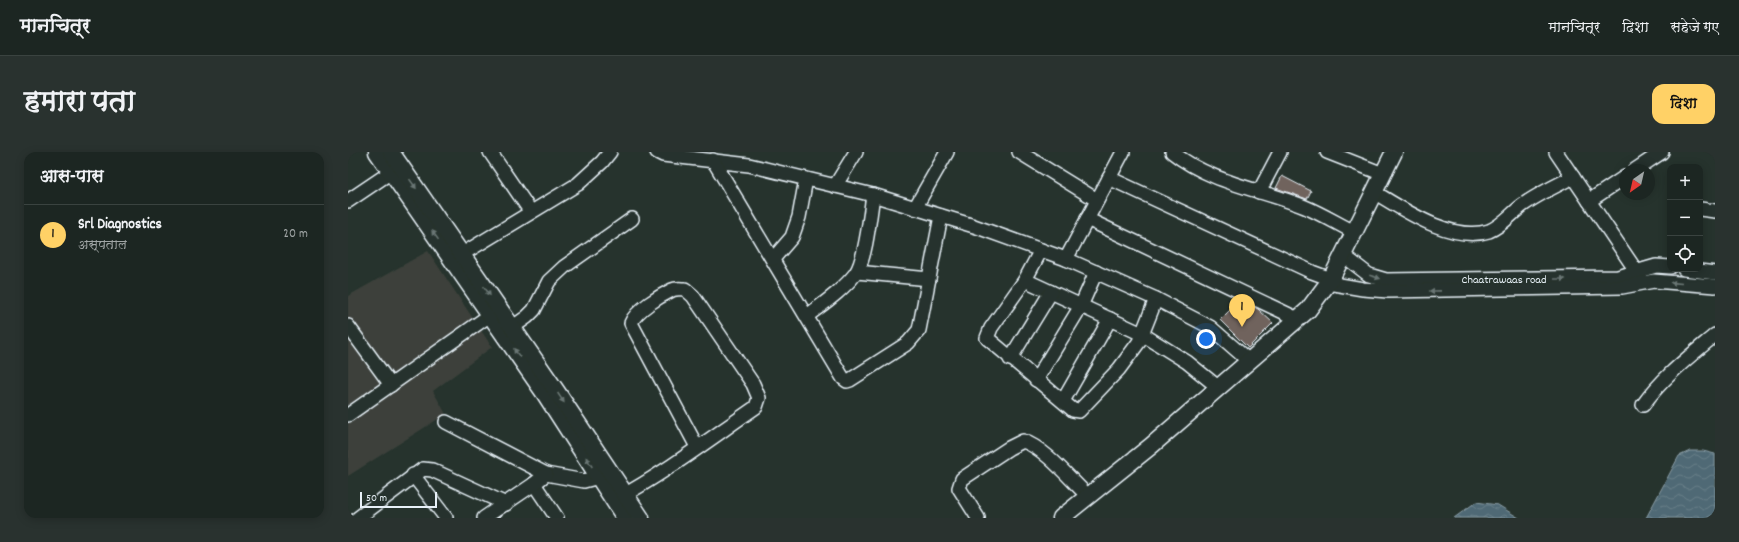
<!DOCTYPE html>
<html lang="hi">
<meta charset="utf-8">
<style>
body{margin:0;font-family:Dekko,"Playpen Sans Deva",sans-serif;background:#29322f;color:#f1f3f6}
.controls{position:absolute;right:12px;top:12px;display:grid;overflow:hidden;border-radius:8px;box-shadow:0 2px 10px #0003}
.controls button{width:36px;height:36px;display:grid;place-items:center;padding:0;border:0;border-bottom:1px solid #3a4340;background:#1c2622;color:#f1f3f6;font:20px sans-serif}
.compass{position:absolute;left:1271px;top:12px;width:36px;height:36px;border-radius:50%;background:#1c2622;box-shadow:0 2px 10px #0003;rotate:214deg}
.scale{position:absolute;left:12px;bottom:10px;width:77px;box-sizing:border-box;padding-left:4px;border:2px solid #e8f1f8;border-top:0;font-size:11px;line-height:14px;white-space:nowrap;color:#e8f1f8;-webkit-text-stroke:3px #26332d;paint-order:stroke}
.you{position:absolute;left:858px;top:187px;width:14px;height:14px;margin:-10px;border:3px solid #fff;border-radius:50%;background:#1a73e8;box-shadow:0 0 0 6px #1a73e833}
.badge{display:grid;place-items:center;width:26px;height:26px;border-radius:50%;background:#ffd166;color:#111;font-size:13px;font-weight:700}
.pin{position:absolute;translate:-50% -33px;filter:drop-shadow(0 1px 2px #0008)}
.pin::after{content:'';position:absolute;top:21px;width:14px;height:12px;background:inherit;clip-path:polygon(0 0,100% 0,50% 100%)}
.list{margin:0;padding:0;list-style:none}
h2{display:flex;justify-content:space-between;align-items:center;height:52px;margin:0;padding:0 16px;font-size:17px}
h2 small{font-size:13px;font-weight:400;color:#a0a5a5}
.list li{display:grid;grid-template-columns:26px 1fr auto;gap:12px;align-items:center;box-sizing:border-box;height:60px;padding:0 16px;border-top:1px solid #3a4340}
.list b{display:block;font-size:15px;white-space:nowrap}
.list p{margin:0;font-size:13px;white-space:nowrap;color:#a0a5a5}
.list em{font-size:13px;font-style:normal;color:#a0a5a5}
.icon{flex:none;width:22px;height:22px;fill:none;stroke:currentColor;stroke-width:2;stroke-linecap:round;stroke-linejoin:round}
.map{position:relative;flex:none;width:1367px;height:366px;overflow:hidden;border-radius:12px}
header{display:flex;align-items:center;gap:24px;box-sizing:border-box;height:56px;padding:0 20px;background:#1c2622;border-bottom:1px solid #3a4340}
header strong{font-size:19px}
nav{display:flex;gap:22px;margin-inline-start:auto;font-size:14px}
.intro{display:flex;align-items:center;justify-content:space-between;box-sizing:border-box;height:96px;padding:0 24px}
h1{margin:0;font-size:28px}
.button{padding:10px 18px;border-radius:12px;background:#ffd166;color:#111;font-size:14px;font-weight:700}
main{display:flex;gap:24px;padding:0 24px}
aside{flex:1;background:#1c2622;border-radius:12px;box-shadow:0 2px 10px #0003}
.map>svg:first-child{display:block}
</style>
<header>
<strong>मानचित्र</strong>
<nav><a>मानचित्र</a><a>दिशा</a><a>सहेजे गए</a></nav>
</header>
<div class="intro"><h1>हमारा पता</h1><a class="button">दिशा</a></div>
<main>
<aside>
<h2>आस-पास<small></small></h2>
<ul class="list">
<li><span class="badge">1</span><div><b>Srl Diagnostics</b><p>अस्पताल</p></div><em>20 m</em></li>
</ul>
</aside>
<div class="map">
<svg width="1367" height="366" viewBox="0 0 1367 366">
<defs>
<pattern id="water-waves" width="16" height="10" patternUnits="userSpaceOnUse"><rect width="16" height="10" fill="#4f6974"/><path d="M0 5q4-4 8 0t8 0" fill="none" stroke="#687f89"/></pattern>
</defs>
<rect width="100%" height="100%" fill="#26332d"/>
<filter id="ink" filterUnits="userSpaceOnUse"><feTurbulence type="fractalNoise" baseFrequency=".025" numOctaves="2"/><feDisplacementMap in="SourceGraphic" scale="8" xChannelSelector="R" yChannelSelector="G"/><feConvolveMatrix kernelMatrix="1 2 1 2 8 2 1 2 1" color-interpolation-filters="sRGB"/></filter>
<g filter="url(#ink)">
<!-- built -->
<path fill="#3c413b" d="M80,99l64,96 -59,44 13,23 -98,62v-180z"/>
<!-- water -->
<g fill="url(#water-waves)" stroke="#8c9fa9">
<path d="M1342,299h13l12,3v64h-69l33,-62z"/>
<path d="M1128,350l22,3 21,13h-65z"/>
</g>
<!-- building -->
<g fill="#70635d" stroke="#e8f1f8">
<path d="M934,24l29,15 -4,8 -31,-11z"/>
<path d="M892,148l18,9 15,14 -25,25 -28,-28z"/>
</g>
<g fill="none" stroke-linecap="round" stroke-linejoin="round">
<!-- minor casing -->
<g stroke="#e8f1f8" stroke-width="16">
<g id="minor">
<path d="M142,0l41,60"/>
<path d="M309,0l6,3 86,10 124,30 101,31 92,33 90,40 54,28 39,34"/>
<path d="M671,0l78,48"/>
<path d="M824,0c39,31 88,37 133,55 17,7 33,17 49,25"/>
<path d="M979,0l56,22"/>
<path d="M1208,0l85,126"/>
<path d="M365,8l130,218 4,3 3,-1 58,-37 11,-13 22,-114"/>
<path d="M1287,18l27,-18"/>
<path d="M761,26l203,94 19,7"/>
<path d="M487,34l21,-34"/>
<path d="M911,40l21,-40"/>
<path d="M1026,40c30,18 78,51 115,39 13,-5 23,-18 34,-26 15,-11 33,-19 50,-28"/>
<path d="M0,49l43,-29"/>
<path d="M1241,49l36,-24"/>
<path d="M567,56l32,-56"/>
<path d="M1352,57l15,2"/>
<path d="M739,67l211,100"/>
<path d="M693,98l-16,30 -34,48 -4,10 86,72 6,1 40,-42 20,-27 17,-43"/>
<path d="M995,103l26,20 17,5 232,-3 38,-11 14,1"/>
<path d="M106,107l124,-75 24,-22 8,-10"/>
<path d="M425,107l19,-22 7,-20 7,-38"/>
<path d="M718,107l57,-107"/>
<path d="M1336,117l31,4"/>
<path d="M509,120l72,7"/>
<path d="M677,128l117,54 45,28 32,26"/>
<path d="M980,131l35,6 25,2 234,-4 32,-6 61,5"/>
<path d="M459,164c17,-13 36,-26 49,-43 10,-15 14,-58 17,-78"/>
<path d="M0,174l43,59"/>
<path d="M165,175l14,-10 7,-7 15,-29 15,-14 68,-48"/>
<path d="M662,207l41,-67"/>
<path d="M688,228l45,-74 15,-34"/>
<path d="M715,249l47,-82"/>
<path d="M1295,253c20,-28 46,-48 72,-70"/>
<path d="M0,263l142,-100"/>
<path d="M98,270l100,52 38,7 15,-4"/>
<path d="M65,323l33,43"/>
<path d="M186,332l23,34"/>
<path d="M269,347c48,-26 94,-61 139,-92l3,-9 -6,-14 -60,-88 -8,-7c-4,0 -9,-1 -13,1 -12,6 -36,20 -41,33l66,124"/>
<path d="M10,366l65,-49 9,1 74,34"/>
<path d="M136,366l50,-34 12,-10"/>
<path d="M630,366l-19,-30 3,-9 47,-31 14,-7c22,7 48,39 65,55"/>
</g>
</g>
<!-- major casing -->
<g stroke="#e8f1f8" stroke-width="19">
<g id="major">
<path d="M29,0l168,242 80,124"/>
<path d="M43,0l166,240 84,126"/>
<path d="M713,366l90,-72 157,-136 23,-31 63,-127"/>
</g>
</g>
<!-- minor -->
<use href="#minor" stroke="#26332d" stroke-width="13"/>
<!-- major -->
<use href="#major" stroke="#26332d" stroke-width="16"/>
</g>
<!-- one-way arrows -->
<defs><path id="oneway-solid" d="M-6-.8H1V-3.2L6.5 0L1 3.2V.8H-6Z"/></defs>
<g fill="#6a7674">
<use href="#oneway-solid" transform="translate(65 32) rotate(55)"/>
<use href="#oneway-solid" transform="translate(87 83) rotate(-125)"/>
<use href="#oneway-solid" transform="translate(1027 125) rotate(18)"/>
<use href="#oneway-solid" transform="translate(1212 127)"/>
<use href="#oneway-solid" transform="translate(1328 131) rotate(-175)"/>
<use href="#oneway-solid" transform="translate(139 139) rotate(55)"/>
<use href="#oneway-solid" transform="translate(1087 139) rotate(179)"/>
<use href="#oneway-solid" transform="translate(169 201) rotate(-125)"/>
<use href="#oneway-solid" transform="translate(213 246) rotate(56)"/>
<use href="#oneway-solid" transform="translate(241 310) rotate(-123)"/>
</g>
</g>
<g text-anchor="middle" stroke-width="3" stroke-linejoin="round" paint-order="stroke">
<!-- street labels -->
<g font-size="12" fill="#e8f1f8" stroke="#26332d">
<text x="1156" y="131">Chaatrawaas road</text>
</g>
</g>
</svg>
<div class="controls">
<button>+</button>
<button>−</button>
<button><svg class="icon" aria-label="locate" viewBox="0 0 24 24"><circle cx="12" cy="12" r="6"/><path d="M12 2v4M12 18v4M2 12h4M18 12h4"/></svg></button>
</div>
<svg class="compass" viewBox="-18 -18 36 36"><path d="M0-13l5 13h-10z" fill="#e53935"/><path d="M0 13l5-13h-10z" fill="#a0a5a5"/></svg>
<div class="scale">50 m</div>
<div class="you"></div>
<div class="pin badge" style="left:894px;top:175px">1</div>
</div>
</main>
